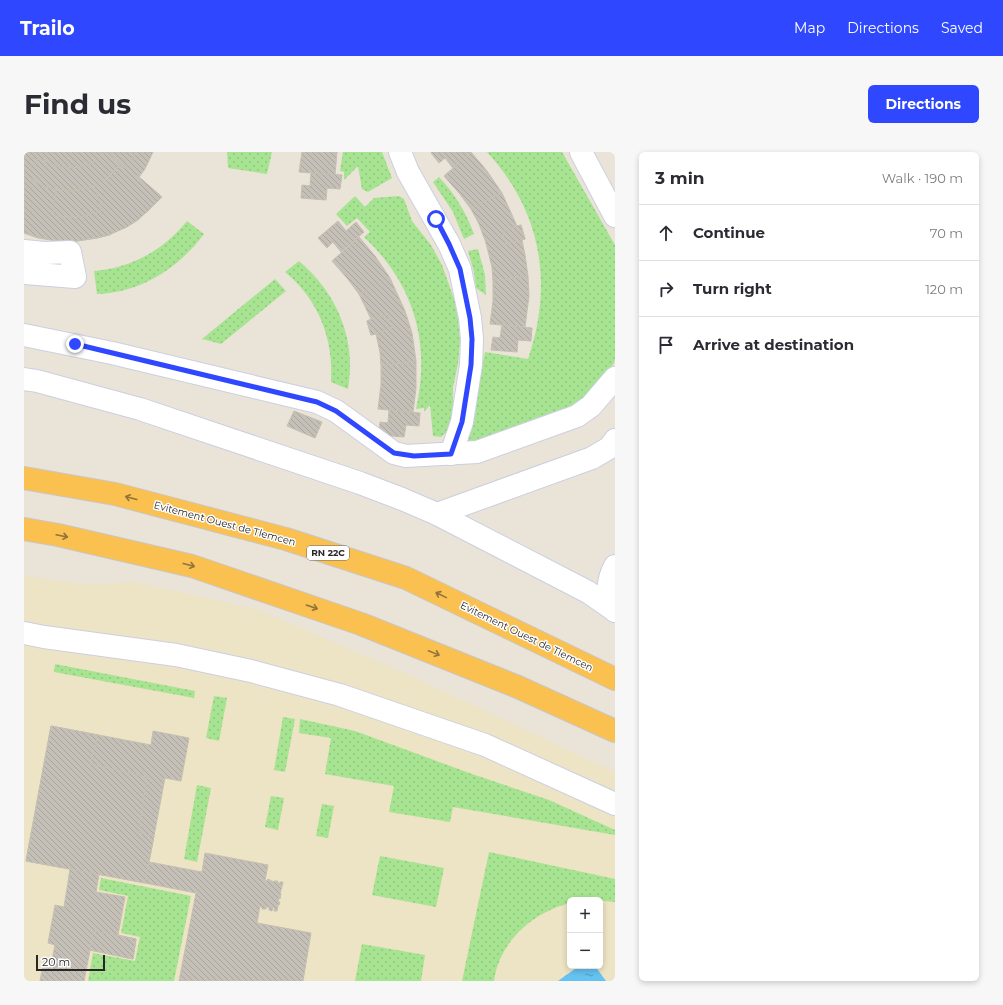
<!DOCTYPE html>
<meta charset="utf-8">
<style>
body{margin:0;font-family:Montserrat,sans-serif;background:#f7f7f7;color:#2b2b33}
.controls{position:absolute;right:12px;bottom:12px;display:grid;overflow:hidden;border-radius:6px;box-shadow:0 2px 6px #0003}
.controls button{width:36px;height:36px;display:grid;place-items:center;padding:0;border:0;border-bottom:1px solid #e1e1e2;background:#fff;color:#2b2b33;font:20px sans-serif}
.scale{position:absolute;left:12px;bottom:10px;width:69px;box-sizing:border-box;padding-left:4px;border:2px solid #272727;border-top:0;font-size:11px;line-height:14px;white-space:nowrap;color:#272727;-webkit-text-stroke:3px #fff;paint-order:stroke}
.stop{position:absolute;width:12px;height:12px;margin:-9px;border:3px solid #2f48ff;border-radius:50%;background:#fff}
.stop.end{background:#2f48ff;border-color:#fff;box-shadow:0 1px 4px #0008}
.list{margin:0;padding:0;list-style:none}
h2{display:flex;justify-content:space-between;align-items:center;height:52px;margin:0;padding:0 16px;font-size:17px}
h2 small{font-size:13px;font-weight:400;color:#7c7c81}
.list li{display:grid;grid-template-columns:26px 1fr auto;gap:12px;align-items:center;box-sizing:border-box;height:56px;padding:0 16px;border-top:1px solid #e1e1e2}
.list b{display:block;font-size:15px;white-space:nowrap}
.list em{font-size:13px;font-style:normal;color:#7c7c81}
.icon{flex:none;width:22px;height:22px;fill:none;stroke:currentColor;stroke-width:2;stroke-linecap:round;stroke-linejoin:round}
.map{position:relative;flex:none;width:591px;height:829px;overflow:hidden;border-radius:6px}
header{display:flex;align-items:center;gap:24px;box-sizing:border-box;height:56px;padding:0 20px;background:#2f48ff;color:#fff}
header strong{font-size:19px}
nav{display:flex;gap:22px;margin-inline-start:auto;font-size:14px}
.intro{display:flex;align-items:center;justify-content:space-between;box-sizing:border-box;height:96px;padding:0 24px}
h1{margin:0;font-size:28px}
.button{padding:10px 18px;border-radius:6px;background:#2f48ff;color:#fff;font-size:14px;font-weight:700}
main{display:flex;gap:24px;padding:0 24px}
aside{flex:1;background:#fff;border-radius:6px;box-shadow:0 2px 6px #0003}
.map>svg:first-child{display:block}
</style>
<header>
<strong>Trailo</strong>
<nav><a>Map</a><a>Directions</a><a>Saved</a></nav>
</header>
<div class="intro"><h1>Find us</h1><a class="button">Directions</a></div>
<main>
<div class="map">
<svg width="591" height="829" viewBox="0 0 591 829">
<defs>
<pattern id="grass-dots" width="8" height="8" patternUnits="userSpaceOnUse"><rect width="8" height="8" fill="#a7e491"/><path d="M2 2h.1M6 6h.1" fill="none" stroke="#90c47d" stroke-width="1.8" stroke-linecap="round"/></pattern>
<pattern id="water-ripples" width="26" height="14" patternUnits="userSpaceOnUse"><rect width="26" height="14" fill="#65c3f2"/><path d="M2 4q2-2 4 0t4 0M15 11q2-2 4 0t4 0" fill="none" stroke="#539ec4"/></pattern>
<pattern id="building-back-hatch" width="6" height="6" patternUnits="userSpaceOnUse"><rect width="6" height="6" fill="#c5c0b7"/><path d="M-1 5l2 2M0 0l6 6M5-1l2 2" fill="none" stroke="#a9a59d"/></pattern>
</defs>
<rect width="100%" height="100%" fill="#eae3d7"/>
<!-- education -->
<path fill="#ede3c5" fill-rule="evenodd" d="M0,424l65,9 45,-3 125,28 146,63 210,99v209h-591zM546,748h30v66h-30z"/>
<!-- grass -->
<g fill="url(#grass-dots)">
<path d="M203,0h45l-5,22 -39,-6z"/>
<path d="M319,0h39l10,26 -24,14 -6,-3 -4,-23 -14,14v-8l-4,-1z"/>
<path d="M463,0h75l53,93v113l-1,5 -10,16 -24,22 -14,9 -100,34 19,-92 43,7c26,-76 13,-148 -41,-207z"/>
<path d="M415,25c16,17 27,35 35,57l-10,5 -11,-27 -20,-30z"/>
<path d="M331,44l10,11 9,-9 25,-2 5,3 8,22 19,24 11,20 13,37 3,16 2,23 -2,23 -5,23v39l-12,11 -8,-1 -3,-31 -6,7v-4l-8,1c15,-66 -2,-125 -52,-172l6,-5 -13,-14 -10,8 -11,-12z"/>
<path d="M163,69l17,13c-25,34 -64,59 -107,60l-3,-23c37,-3 70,-21 93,-50z"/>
<path d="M454,97l7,26 1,20 -10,-7 -2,-16 -6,-21z"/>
<path d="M275,109c38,32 58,79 49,128l-17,-7c3,-43 -13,-83 -46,-110z"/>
<path d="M251,127l11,12 -65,53 -19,-5z"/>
<path d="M31,512l140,27 -1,7 -140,-26z"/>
<path d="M190,544l13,2 -8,43 -13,-3z"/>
<path d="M259,565l12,2 -10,53 -11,-2z"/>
<path d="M276,567l55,12 117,43 77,26 66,30v5l-162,-28 -3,15 -61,-10 5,-26 -69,-12 6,-36 -32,-5z"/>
<path d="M173,633l14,3 -14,74 -13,-3z"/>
<path d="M247,644l13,2 -6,32 -13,-3z"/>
<path d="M298,652l12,2 -6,32 -12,-2z"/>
<path d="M465,700l126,27v23l-20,-2h-25v3c-37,9 -71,39 -76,78h-32z"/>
<path d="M356,704l64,12 -8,39 -64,-12z"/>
<path d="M77,726l90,18 -17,85h-86l5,-28 42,8 5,-24 -19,-4 7,-37 -29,-6z"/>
<path d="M338,792l63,11 -4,26h-66z"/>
</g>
<!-- water -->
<path fill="url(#water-ripples)" d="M555,814h16l11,15h-48z"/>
<!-- building -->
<g fill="url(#building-back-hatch)" stroke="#c5bfb1">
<path d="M0,0h129l-8,17 -6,8 23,20 -14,14 -16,12 -23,12 -12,3 -20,3 -13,1 -26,-4 -14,-5z"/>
<path d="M0,0h81l-9,8 -8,4 -14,4 -18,-2 -17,-8 -15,16z"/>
<path d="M83,0h29l-10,17z"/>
<path d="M278,0h35l-2,23 -36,-3z"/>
<path d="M408,0h39l-18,16 -8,-10 -6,5 -8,-10z"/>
<path d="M447,0l16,19 15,22 -31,16 -12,-16 -15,-17z"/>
<path d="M96,13l19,12 23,20 -24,23 -11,7 -18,8 -12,3 -20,3 -26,-1 -27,-7v-60l15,11 13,5 22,2 18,-4 12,-6z"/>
<path d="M287,21l31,2 -2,14 -13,-1 -1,12 -25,-2 1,-13 8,1z"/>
<path d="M70,34l9,24 -18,6 -9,1h-14l-9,-2 3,-25 18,1z"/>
<path d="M478,41l15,33 4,-1 4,14 -3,1 3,15 3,21 -35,5 -1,-14 -6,-24 -7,-19 -8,-15z"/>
<path d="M314,69l8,10 10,-9 8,10 -23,20 -8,-10 -6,6 -9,-10z"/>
<path d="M497,73l4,14 -19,5 -4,-13z"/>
<path d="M335,85l16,19 15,22 -31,16 -12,-16 -15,-17z"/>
<path d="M504,124l1,20 -4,31 -35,-3 3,-23v-20z"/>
<path d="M366,126l15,33 7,22 4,28 -35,5 -1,-14 -4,-18 -5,1 -4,-14 4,-2 -12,-25z"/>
<path d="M364,162l4,15 -21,6 -4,-14z"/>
<path d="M478,173l30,3 -1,13 -13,-1 -1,12 -26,-2 2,-13 7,1z"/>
<path d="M392,209v27l-3,24 -35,-3 3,-24v-19z"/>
<path d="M365,258l31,3 -1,13 -13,-1 -2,12 -25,-2 1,-13 8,1z"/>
<path d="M270,259l28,11 -7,16 -28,-12z"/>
<path d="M27,574l100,19 2,-14 36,7 -8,43 -16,-3 -16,84 53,10 3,-19 63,12 -3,15 2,1 1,-2 6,3v-1h4l-1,2h3v-1h3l-3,12h1l-1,5 -1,-1 -1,4h2l-1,3h-1l-1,6h-3l1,-3h-2l-1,3 -3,-1v-3h-3v2h-4v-2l-2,-1 -3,17 54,10 -8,48h-124l17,-88 -97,-19 -3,18 29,5 -7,38 18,4 -3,20 -43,-9 -6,31h-44l4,-22 8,1 3,-15 -7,-2 7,-38 9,2 6,-38 -44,-8z"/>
<path d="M27,574l47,9 -8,29 57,13 -8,56 15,3 -9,47 -119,-22z"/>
<path d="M69,779l43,8 -3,20 -43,-9z"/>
</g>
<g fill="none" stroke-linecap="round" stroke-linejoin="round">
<!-- minor casing -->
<g stroke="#cccfe1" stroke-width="24">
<g id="minor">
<path d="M376,0l8,20 41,72 11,25 10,49 2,21 -1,26 -9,57 -11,32"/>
<path d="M557,0l34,64"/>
<path d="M0,99l21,2 25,-1 5,25 -51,-4"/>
<path d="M0,183l88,18 205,49 19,9 58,42 12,3 71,-4 100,-36 14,-10 24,-28"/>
<path d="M0,227l13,2 103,28 220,74 42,16 35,15 151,78 26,18"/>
<path d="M413,362l155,-56 17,-10 6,-8"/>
<path d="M591,414c-8,15 -9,30 0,45"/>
<path d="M0,481l20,4 132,18 75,16 89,24 145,50 130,59"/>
</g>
</g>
<!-- trunk casing -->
<g stroke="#c7c7c7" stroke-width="24">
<g id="trunk">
<path d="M0,326l91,16 171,45 120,39 209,101"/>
<path d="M0,377l34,6 134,31 169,58 157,63 97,44"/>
</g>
</g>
<!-- minor -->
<use href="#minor" stroke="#fff" stroke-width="22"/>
<!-- trunk -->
<use href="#trunk" stroke="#fac050" stroke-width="22"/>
</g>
<!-- one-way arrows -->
<defs><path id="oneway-shaft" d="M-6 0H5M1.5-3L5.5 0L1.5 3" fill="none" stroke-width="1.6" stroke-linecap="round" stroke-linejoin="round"/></defs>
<g stroke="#90743c">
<use href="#oneway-shaft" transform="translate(107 346) rotate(-165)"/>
<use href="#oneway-shaft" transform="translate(38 384) rotate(12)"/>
<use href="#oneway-shaft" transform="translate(165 413) rotate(15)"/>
<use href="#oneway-shaft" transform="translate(417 443) rotate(-154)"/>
<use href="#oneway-shaft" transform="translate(288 455) rotate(19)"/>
<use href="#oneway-shaft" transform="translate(410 501) rotate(22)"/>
</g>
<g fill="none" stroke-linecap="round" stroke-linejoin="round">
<!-- route -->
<path stroke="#2f48ff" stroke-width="5" d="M51,192l242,58 19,9 58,42 20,3 37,-2 11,-32 9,-57 1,-26 -2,-21 -10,-49 -11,-25 -13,-25"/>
</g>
<g text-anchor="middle" stroke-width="3" stroke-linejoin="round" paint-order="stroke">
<!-- shield labels -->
<rect fill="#fff" stroke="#686868" stroke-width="1" x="283" y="394" width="42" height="14" rx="3"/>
<g font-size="9" font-weight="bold" fill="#272727">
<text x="304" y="404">RN 22C</text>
</g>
<!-- street labels -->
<g font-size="10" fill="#272727" stroke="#fff">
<text transform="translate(201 371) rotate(15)" y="4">Evitement Ouest de Tlemcen</text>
<text transform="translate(503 484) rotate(26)" y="4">Evitement Ouest de Tlemcen</text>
</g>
</g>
</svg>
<div class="controls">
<button>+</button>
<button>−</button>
</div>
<div class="scale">20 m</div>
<div class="stop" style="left:412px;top:67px"></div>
<div class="stop end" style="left:51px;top:192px"></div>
</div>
<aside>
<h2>3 min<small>Walk · 190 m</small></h2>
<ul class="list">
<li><svg class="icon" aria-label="ahead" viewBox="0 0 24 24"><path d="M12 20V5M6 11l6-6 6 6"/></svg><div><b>Continue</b></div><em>70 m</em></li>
<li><svg class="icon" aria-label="right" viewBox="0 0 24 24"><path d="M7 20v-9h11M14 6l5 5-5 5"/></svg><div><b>Turn right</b></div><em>120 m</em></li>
<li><svg class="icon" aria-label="arrive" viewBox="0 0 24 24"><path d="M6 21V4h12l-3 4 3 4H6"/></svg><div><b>Arrive at destination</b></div></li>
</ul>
</aside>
</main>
